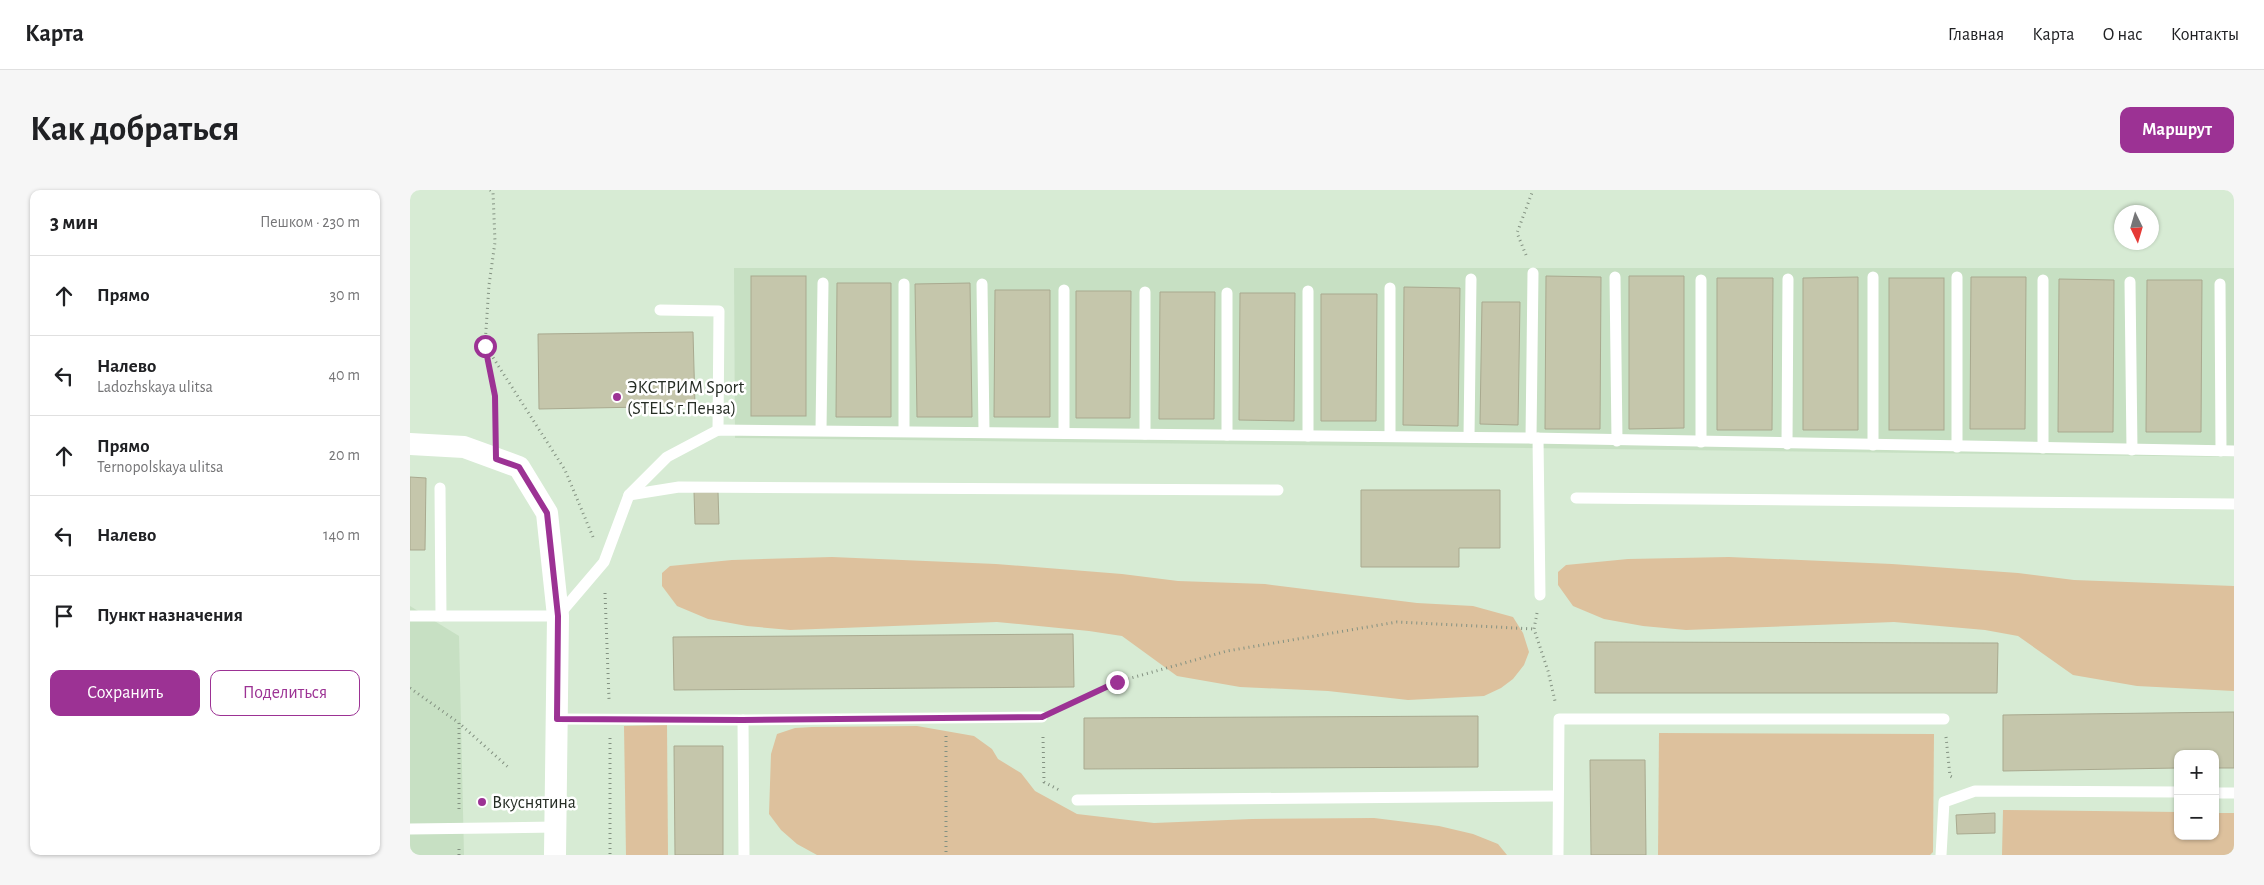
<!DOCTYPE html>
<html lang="ru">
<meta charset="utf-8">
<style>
body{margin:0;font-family:"Alegreya Sans",sans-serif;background:#f6f6f6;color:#202124}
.controls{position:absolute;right:15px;bottom:15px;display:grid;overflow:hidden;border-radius:10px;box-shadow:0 1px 4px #0004}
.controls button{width:45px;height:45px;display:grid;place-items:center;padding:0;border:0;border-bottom:1px solid #e0e0e0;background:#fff;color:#202124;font:25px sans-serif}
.compass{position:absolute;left:1704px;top:15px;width:45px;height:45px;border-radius:50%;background:#fff;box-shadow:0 1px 4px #0004;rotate:175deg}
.stop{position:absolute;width:15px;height:15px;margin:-11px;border:4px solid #9c3294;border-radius:50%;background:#fff}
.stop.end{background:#9c3294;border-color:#fff;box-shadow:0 1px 5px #0008}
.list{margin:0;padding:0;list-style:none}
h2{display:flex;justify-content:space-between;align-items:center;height:65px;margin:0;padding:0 20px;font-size:21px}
h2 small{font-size:16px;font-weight:400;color:#757577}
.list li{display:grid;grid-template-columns:32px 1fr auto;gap:15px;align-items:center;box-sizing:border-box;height:80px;padding:0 20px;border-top:1px solid #e0e0e0}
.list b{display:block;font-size:19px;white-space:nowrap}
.list p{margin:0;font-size:16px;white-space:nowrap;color:#757577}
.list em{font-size:16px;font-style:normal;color:#757577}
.actions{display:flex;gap:10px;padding:15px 20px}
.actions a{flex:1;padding:11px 0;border:1px solid #9c3294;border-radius:10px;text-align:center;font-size:18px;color:#9c3294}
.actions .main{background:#9c3294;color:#fff}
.icon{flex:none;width:28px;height:28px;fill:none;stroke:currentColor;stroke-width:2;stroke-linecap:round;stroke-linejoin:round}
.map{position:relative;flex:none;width:1824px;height:665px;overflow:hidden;border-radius:10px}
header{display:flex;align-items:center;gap:30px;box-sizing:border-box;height:70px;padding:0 25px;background:#fff;border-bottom:1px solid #e0e0e0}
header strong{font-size:24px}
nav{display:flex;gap:28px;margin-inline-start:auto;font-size:18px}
.intro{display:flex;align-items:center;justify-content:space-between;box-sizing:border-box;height:120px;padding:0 30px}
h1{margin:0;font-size:35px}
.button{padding:12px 22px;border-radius:10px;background:#9c3294;color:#fff;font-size:18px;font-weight:700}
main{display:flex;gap:30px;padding:0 30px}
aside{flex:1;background:#fff;border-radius:10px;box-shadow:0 1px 4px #0004}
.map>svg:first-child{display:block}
</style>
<header>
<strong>Карта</strong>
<nav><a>Главная</a><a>Карта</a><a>О нас</a><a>Контакты</a></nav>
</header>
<div class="intro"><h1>Как добраться</h1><a class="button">Маршрут</a></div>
<main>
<aside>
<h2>3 мин<small>Пешком · 230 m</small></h2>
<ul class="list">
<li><svg class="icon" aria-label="ahead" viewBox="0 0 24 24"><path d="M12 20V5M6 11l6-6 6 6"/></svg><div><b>Прямо</b></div><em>30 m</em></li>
<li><svg class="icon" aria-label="left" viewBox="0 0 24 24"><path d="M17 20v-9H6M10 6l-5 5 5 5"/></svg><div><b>Налево</b><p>Ladozhskaya ulitsa</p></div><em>40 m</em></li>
<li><svg class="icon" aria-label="ahead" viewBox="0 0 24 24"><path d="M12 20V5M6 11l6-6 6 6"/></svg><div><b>Прямо</b><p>Ternopolskaya ulitsa</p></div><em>20 m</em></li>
<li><svg class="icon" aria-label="left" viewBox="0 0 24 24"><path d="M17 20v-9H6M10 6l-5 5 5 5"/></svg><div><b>Налево</b></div><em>140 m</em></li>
<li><svg class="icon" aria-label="arrive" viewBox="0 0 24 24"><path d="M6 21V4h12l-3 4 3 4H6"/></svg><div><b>Пункт назначения</b></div></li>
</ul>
<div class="actions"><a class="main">Сохранить</a><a>Поделиться</a></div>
</aside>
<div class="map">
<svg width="1824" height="665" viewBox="0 0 1824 665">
<rect width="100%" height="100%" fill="#d7ebd4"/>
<!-- built -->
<g fill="#c7e0c3">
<path d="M324,78h1500v189l-1499,-19z"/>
<path d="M0,416l49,30 5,219h-54z"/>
</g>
<!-- green -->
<g fill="#ddc19d">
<path d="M422,367l164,7 126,10 56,7 87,3 152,19 56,3 40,11 10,16 6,19 -5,13 -11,14 -12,9 -17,8 -76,4 -80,-9 -88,-4 -63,-11 -55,-40 -33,-5 -92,-9 -207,8 -43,-4 -39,-7 -31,-13 -15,-20v-13l8,-7 62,-6z"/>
<path d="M1319,367l163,7 126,9 56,7 160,6v105l-97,-5 -64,-11 -55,-39 -33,-6 -91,-8 -208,8 -43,-4 -39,-7 -31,-13 -15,-21v-13l8,-7 62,-6z"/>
<path d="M257,535l1,130h-42l-2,-129z"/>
<path d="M507,536l57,10 18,13 6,10 23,14 14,18 42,23 77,9 98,-4 122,-1 65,8 34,8 25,10 9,11h-690l-20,-11 -16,-14 -12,-16 2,-60 6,-20 18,-6 17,-1z"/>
<path d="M1249,543l275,1 -1,118 -3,3h-272z"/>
<path d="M1593,620l175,2v24h37v-23h19v42h-232z"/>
</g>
<!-- building -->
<g fill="#c5c6ab" stroke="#a9a98f">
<rect x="341" y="86" width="55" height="140"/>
<path d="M1136,86l55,1 -1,152h-55z"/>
<path d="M1219,86h55v152l-55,1z"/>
<path d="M1448,87v153h-55v-152z"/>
<path d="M1561,87h55l-1,152h-55z"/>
<path d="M1307,88h56l-1,152h-55z"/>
<rect x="1479" y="88" width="55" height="152"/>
<path d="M1649,89l55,1 -1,152h-55z"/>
<path d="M1737,90h55l-1,152h-55z"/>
<path d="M427,93h54v134h-55z"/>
<path d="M560,93l2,134h-55l-2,-133z"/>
<path d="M994,97l56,1 -2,138 -55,-1z"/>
<path d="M585,100h55v127h-56z"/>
<path d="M666,101h55l-1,127h-54z"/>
<path d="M750,102h55l-1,127h-55z"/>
<path d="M830,103h55l-1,128 -55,-1z"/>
<path d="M911,104h56l-1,127h-55z"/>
<path d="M1072,112h38l-2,123 -38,-1z"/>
<path d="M283,142l2,74 -156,3 -1,-75z"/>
<path d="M0,287l16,1 -1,72h-15z"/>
<path d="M951,300h139v58h-41v19h-98z"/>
<path d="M284,302h24l1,32h-24z"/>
<path d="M663,444l1,53 -400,3 -1,-53z"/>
<path d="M1185,452l403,1 -1,50h-402z"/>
<path d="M1824,522v56h-19v-14h-37v14l-175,3v-56z"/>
<path d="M1068,526v51l-394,2v-51z"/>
<path d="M264,556h49v109h-48z"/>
<path d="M1180,570h55l1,95h-55z"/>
<path d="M1585,623v20l-38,1 -1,-19z"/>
</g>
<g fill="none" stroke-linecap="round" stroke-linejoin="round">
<!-- path -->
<g stroke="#839181" stroke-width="3" stroke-dasharray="1 4" stroke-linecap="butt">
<path d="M80,0l3,2 2,50 -6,43 -4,60 10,51 1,36"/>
<path d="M1116,65l-9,-22 16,-43"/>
<path d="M75,155l80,125 28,67"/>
<path d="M195,403l4,106"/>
<path d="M1127,423l-3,16 14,42 7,30"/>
<path d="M0,498l49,35"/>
<path d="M649,519l58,-27 110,-31 170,-29 137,7"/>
<path d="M536,546v119"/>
<path d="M633,547l1,45 17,9"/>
<path d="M1536,547l4,39 4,2"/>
<path d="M200,548v117"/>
<path d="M49,619v-86l49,44"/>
<path d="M49,665v-7"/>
</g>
<!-- lane -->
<g stroke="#fff" stroke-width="11">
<path d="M1205,87l2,164"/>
<path d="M1463,87v168"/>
<path d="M1547,87v170"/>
<path d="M1291,90v162"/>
<path d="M1633,90v168"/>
<path d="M1720,92l2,168"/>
<path d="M494,94v147"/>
<path d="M572,94l2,148"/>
<path d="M1810,94l1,167"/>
<path d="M980,98v148"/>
<path d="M654,100v143"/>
<path d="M898,101v145"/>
<path d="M735,102v142"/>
<path d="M817,103v142"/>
<path d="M250,120l59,1 -1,119"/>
<path d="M411,240l2,-147"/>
<path d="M1059,247l2,-158"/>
<path d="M1121,248l2,-165"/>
<path d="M1128,248l2,157"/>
<path d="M1377,254l1,-165"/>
<path d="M30,298l1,128"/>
<path d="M219,305l50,-8 599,3"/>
<path d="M1166,308l658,6"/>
<path d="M0,426h148l46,-54 25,-67 38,-38 51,-27 813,8 703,13"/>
<path d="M147,529l186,1 299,-3"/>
<path d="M333,530l1,135"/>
<path d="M1805,603h19"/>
<path d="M667,610l480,-4"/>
<path d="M0,639l146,-2"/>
<path d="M1148,665l1,-136h385"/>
<path d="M1531,665l3,-53 31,-11 203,1"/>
</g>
<!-- street -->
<path stroke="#fff" stroke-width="22" d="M0,254l54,3 55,20 28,46 11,103 -3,239"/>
</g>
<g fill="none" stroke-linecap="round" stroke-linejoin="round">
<!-- route -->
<path stroke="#9c3294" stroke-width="6" d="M75,156l10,50 1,63 23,8 28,46 11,103 -1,103 186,1 299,-3 75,-35"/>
</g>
<!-- markers -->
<g fill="#9c3294" stroke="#fff" stroke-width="2">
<circle cx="207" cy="207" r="5"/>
<circle cx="72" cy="612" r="5"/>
</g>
<g text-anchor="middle" stroke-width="5" stroke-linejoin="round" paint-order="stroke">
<!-- poi labels -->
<g font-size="18" fill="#262d25" stroke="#fff" text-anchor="start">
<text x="217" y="203">ЭКСТРИМ Sport<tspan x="217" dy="21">(STELS г.Пенза)</tspan></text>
<text x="82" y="618">Вкуснятина</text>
</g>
</g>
</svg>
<div class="controls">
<button>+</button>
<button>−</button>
</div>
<svg class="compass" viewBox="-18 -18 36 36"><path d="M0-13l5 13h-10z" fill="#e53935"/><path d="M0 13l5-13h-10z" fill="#757577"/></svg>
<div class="stop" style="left:75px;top:156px"></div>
<div class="stop end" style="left:707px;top:492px"></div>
</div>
</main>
